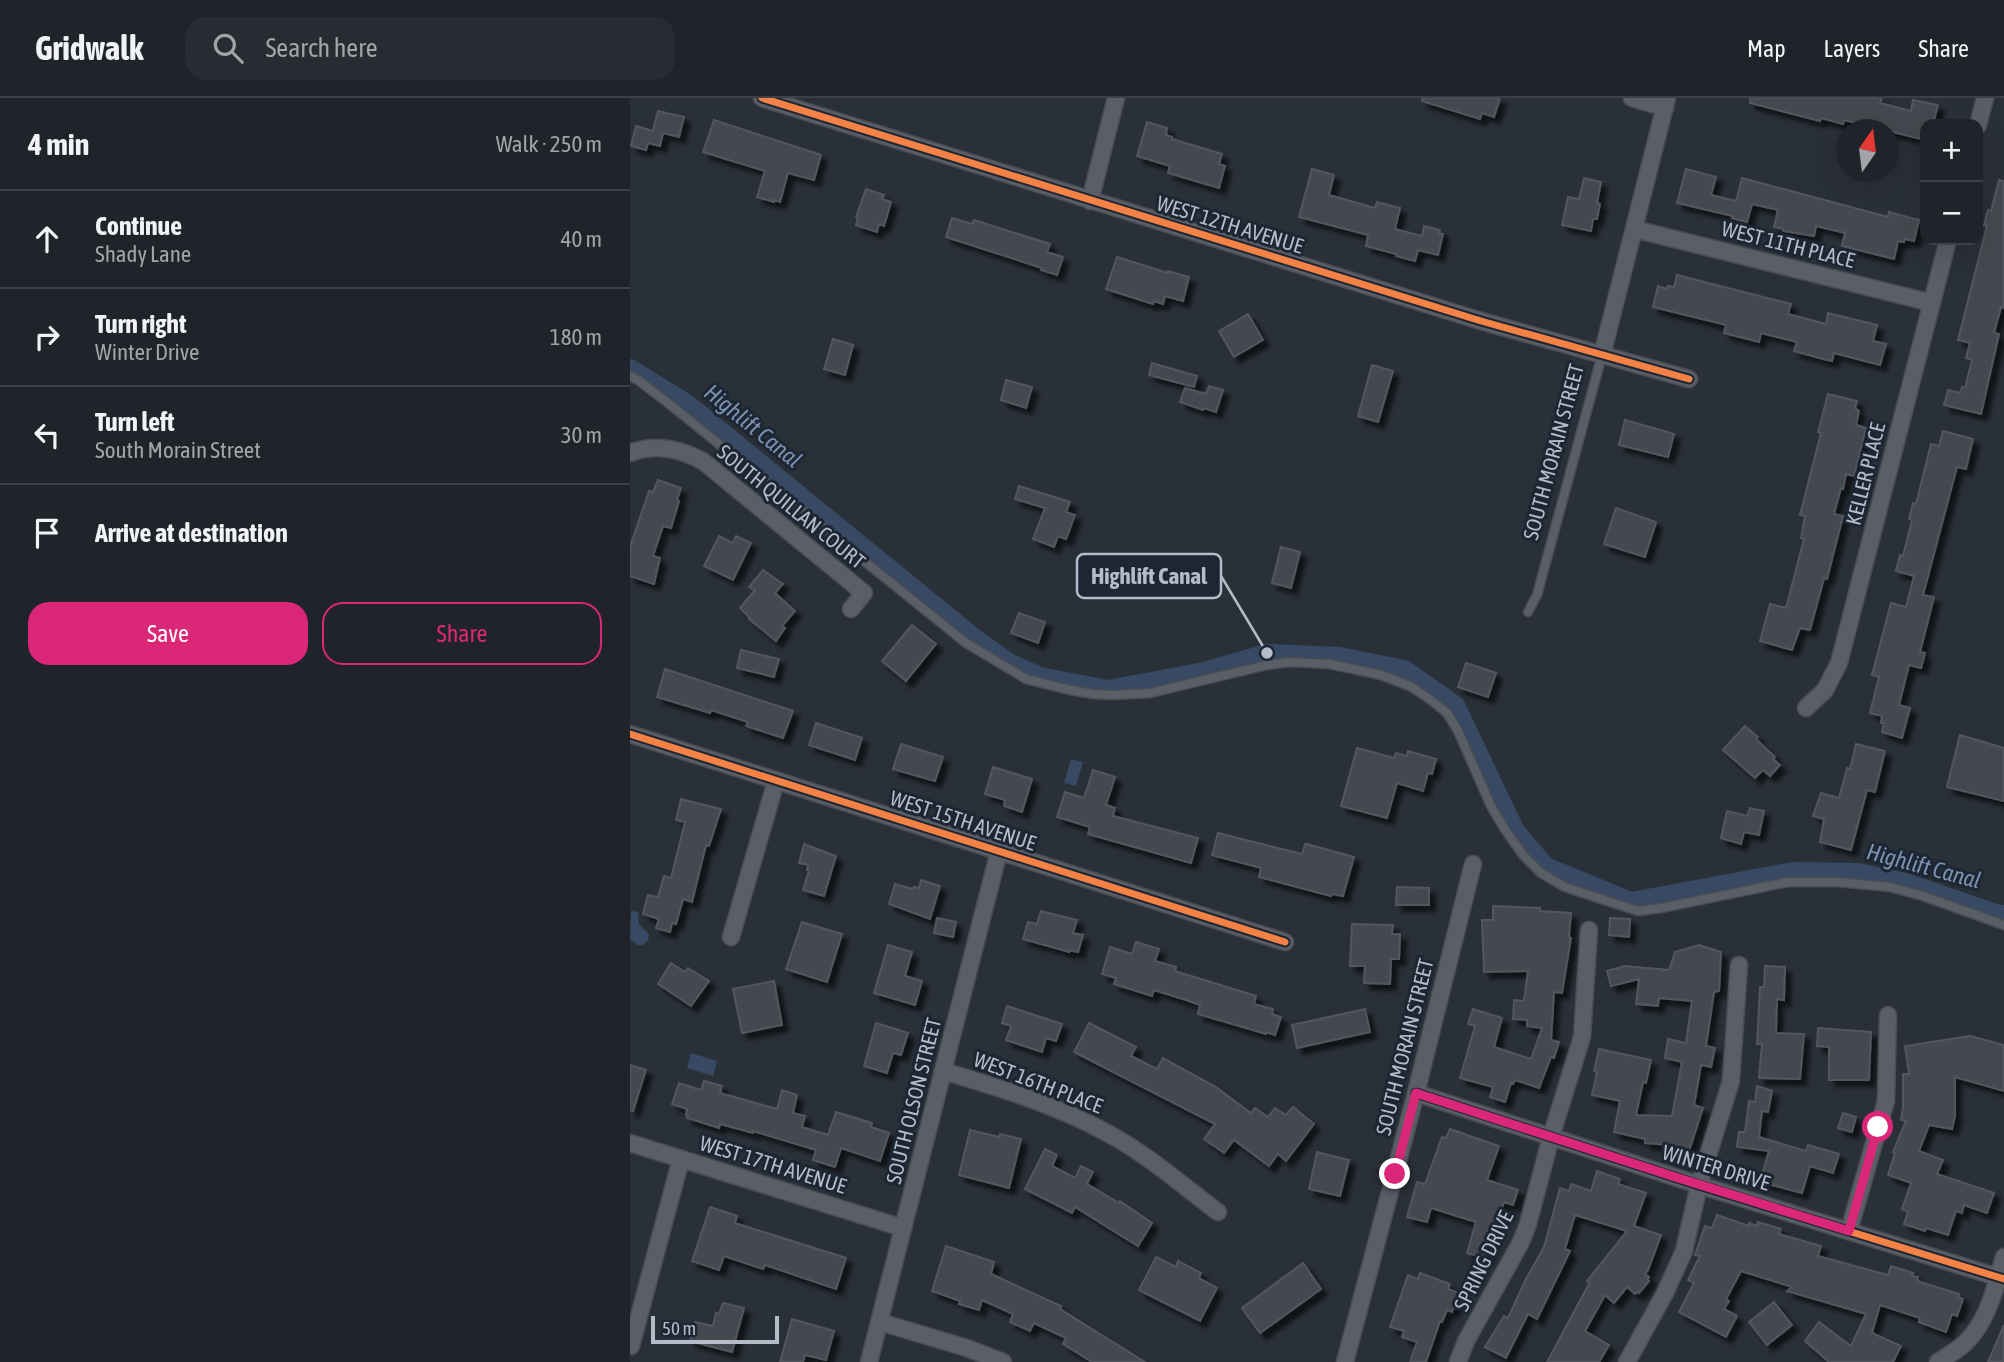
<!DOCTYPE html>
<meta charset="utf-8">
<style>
body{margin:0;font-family:"Asap Condensed",sans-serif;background:#282c32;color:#f1f3f6}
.controls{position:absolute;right:21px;top:21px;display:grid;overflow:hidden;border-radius:14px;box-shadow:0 7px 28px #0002}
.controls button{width:63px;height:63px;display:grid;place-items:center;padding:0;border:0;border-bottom:2px solid #3d4147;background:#20242a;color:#f1f3f6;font:35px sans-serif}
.compass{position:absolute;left:1206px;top:21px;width:63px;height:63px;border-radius:50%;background:#20242a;box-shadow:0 7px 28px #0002;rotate:14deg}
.scale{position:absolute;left:21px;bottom:18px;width:128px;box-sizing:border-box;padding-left:7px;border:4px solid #b4bcc9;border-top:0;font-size:19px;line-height:24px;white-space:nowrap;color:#b4bcc9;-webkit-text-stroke:5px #1d2633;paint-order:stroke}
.stop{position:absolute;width:21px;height:21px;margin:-16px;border:5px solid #db2777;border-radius:50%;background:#fff}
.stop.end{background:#db2777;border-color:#fff;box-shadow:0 2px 7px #0008}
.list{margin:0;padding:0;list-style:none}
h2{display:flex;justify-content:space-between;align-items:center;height:91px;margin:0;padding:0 28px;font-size:30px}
h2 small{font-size:23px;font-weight:400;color:#a2a4a8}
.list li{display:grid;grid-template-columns:46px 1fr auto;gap:21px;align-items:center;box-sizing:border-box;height:98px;padding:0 28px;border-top:2px solid #3d4147}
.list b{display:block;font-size:26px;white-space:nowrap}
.list p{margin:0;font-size:23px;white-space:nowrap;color:#a2a4a8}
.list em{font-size:23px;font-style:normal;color:#a2a4a8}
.actions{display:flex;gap:14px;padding:21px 28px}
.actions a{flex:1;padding:16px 0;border:2px solid #db2777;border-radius:21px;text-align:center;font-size:24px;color:#db2777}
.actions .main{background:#db2777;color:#fff}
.icon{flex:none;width:38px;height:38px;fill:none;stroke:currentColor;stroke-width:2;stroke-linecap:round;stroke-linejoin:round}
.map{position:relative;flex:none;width:1374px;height:1264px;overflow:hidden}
header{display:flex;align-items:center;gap:42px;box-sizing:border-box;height:98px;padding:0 35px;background:#20242a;border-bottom:2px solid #3d4147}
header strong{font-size:33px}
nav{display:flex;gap:38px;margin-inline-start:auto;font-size:24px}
.search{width:490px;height:63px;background:#282c32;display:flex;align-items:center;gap:18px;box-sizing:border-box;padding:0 24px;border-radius:21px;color:#a2a4a8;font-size:26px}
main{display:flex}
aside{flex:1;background:#20242a}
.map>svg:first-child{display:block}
</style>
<header>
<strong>Gridwalk</strong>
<div class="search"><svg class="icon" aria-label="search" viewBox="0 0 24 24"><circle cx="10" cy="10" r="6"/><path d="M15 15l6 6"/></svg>Search here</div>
<nav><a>Map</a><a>Layers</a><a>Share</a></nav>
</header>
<main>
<aside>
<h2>4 min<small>Walk · 250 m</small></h2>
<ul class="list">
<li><svg class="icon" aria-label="ahead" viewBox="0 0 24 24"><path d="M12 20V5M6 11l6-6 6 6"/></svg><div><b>Continue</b><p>Shady Lane</p></div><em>40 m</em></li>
<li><svg class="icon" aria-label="right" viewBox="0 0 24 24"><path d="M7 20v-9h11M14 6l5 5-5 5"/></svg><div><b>Turn right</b><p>Winter Drive</p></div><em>180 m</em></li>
<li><svg class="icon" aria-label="left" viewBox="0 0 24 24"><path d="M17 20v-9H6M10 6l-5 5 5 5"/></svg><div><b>Turn left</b><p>South Morain Street</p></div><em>30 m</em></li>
<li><svg class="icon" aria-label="arrive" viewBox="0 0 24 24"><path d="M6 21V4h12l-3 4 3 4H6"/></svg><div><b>Arrive at destination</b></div></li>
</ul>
<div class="actions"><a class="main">Save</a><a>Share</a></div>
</aside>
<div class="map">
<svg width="1374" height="1264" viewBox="0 0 1374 1264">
<defs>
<filter id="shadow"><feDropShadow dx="6" dy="6" stdDeviation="2" flood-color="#0009"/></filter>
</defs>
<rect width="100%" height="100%" fill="#2a3038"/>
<!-- water -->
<g fill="#384963">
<path d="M441,661l12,3 -7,24 -12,-3z"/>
<path d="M1,813l7,1 1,12 10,10 -1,7 -6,4h-4l-8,-6z"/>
<path d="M61,955l26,8 -4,15 -26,-8z"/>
</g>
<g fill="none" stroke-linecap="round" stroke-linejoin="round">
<!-- canal -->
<path stroke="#384963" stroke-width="18" d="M0,270l57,35 286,233 36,26 31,14 68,13 96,-18 63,-18 73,3 65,13 51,36 60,126 30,35 85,35 162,-30 65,1 48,10 90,31 8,1"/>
</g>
<!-- building -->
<g fill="#444950" stroke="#52575f" stroke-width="2" filter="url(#shadow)">
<path d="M792,0h78l-6,19 -12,-4 -2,6 -58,-18z"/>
<path d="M1120,0h132l-2,5 31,8 2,-11 25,5 -5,19h-8v16l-81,-20 -1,4 -22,-6 -1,3 -70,-18z"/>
<path d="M28,13l26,6 -5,20 -16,-4 -3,13 -12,-3 -2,7 -15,-4 5,-20 17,5z"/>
<path d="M84,22l107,35 -7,25 -26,-7 -8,29 -6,-2v2l-17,-5 8,-26 -62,-19z"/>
<path d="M517,24l20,6 -1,7 6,2v2l50,15 -3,10 6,2 -6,22 -51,-15 2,-7 -33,-10z"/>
<path d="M682,71l22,6 -5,20 46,13 2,-6 23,6 -5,21 27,7 2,-10 16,4 -1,3 4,1 -5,21 -20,-5 -3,11 -19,-5v-2l-30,-8 2,-11 -69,-18z"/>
<path d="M1056,71l30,8 -5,18 25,6 6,-23 146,39 1,-5 26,7 4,1 -5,21 -9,-2 -1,3 -6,-1 -4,18 -52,-13 3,-13 -29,-7 -2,10 -31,-5v-2l-9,-2 4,-17 -26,-6 -5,18 -15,-4 1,-2 -56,-13z"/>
<path d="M954,80l17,4 -4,21 3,1 -3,15h-4l-2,12 -29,-6 6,-28 11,2z"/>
<path d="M1369,82l5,1v127l-3,-1 -7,26 5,1 -18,80 -37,-9 4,-15 12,3 2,-6 3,1 7,-28 -6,-2 4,-15 -12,-3 29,-114 -3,-1 4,-15 3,1z"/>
<path d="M236,91l18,6 -2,4 9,3 -7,24 -5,-2 -2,8 -21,-7 2,-7 -2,-1z"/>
<path d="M322,120l20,6 2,-4 76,24 -3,8 16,5 -6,18 -16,-5 1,-2 -96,-31z"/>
<path d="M487,159l51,16v-2l21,6 -6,24 -18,-5 -2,8 -9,-3 -1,3 -47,-15z"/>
<path d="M1047,177l114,29 -3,10 38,10 2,-11 49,12 -4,16 13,3 -6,21 -46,-12 -2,8 -9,-2 -29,-8 3,-9 -36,-9 -2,9 -35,-9 2,-8 -73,-18 5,-21 9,3 1,-3 6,1z"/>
<path d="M618,216l15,26 -29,17 -15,-26z"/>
<path d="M203,241l20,6 -8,30 -21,-6z"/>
<path d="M522,265l45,13 -3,11 -45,-12z"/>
<path d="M742,267l21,6 -15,51 -20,-6z"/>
<path d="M376,282l26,7 -6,21 -25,-8z"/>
<path d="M579,288l14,4 -7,22 -12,-4 -1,2 -23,-8 5,-14 21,6z"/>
<path d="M1198,296l29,7 -2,7 4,3 -3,14 10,3 -12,48 -8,-2 -3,15 -2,-1 -7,26 9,2 -16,63 -3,-1 -14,52 -10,-2 -8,22 -32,-9 10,-37 16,4 18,-69 -3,-1 4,-22 -5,-1 21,-82 -3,-1z"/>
<path d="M995,322l49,14 -6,23 -49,-12z"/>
<path d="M1313,333l30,8 -7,30 -9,-2 -34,128 11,2 -14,55 5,1 -4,15 -12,-3 -10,40 11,3 -8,30 -20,-6 2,-9h-3l1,-7 -12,-3 9,-36 -7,-2 19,-72 15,4 8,-31 -18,-5 4,-16 3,1 9,-36 -3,-1 4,-16 3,1 15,-60 8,2z"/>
<path d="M28,382l23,8 -4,12 2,1 -8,27 -8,-2 -10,30 7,2 -6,26 -24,-8v-29l19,-56 4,1z"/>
<path d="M389,388l51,16 -4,10 9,3 -9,24 -8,-3 -4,11 -21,-8 12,-31 -30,-9z"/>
<path d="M986,410l40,14 -11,35 -41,-13z"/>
<path d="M89,438l14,7 3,-7 15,7 -18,37 -29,-14z"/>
<path d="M651,449l19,5 -9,36 -19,-5z"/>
<path d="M133,472l20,14 -8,9 20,18 -13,15 3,2 -9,13 -27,-22 1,-1 -10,-10 15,-18 -6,-3z"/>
<path d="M389,515l26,9 -7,21 -27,-10z"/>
<path d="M282,527l24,19 -30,37 -24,-20z"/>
<path d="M111,552l38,9 -5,18 -37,-9z"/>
<path d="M836,565l30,10 -8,24 -30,-10z"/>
<path d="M35,571l128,42 -10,27 -37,-12 2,-4 -37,-12 -1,3 -53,-16z"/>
<path d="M186,625l46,15 -7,22 -46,-15z"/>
<path d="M1115,628l13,11 -2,2 19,18 -2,2 7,6 -10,11 -7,-6 -8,8 -32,-28z"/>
<path d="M1330,637l44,13v53l-57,-14z"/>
<path d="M271,646l42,13 -8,24 -42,-12z"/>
<path d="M1226,646l29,7 -10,41 -8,-2 -16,60 -31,-8 4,-23 -11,-3 8,-23 18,5 8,-30 3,1z"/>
<path d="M727,650l37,10 2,-5 11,3 1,-5 28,8 -4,15 -4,-1 -5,18 -26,-8 -10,35 -46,-12z"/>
<path d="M363,669l39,12 -10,33 -18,-6 1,-6 -20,-6z"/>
<path d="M463,672l22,7 -9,28 9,3 -2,8 85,22 -7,25 -103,-29 2,-7 -33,-10 8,-25 19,6z"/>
<path d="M51,701l40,10 -12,37 -3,-1 -14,57 -9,-3 -7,25 -4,-1 -2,9 -14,-4 3,-9 -16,-5 5,-19 10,2 6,-21 7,2 14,-56 -9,-2z"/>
<path d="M1120,710l14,3 -5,24 -15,-3 -3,12 -20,-6 6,-27 20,5z"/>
<path d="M588,735l84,21 3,-10h2l47,13 -11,39 -11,-2 -1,2 -72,-19 2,-9 -49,-13z"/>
<path d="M174,746l32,12 -12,40 -21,-6 6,-19 -2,-1 1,-5 -9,-2z"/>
<path d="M291,782l19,6 -10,33 -41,-15 6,-20 18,5 1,-2 5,1z"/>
<path d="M767,789l32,1v17h-33z"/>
<path d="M863,808l47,2v3l31,2 -2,24 2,1 -9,55 -8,-1 -3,48 8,2 -5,16 -3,-1 -12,31 -24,-8 -2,4 -2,-1 -6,19 -15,-5 3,-10 -33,-9 15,-52 -7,-2 5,-15 29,9 -8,29 37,12 11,-31 -15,-2v-6l-14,-1 1,-19 10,1 4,-30 -44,1 -2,-52h11z"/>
<path d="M411,813l36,9 -4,13 10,2 -5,17 -9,-2v2l-46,-13 5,-17 9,2z"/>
<path d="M307,820l19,4 -3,15 -19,-4z"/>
<path d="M980,820l20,1 -1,18 -20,-2z"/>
<path d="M172,824l40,12 -15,48 -41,-13z"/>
<path d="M722,826l41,1 -1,9h8l-1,25h-8l-1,25 -26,-1 1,-17h-15z"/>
<path d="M506,844l23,7 -4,12 21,6 -1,4 81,25 -2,8 19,5 -1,5 9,3 -6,18 -9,-3v2l-68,-20 2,-9 -14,-5 -32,-10 -2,6 -38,-12 2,-6 -14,-4 8,-27 22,7z"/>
<path d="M258,847l24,7 -7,24 17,5 -7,24 -41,-12z"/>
<path d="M1069,847l22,7 -2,39 -5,1 -8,54 9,2 -4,19 -10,-2 -7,40 9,3 -16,49 -19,-6 2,-6 -25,-2v-4l-31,-7 6,-31 -28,-6 5,-23 -3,-1 5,-22 52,11 -5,23 -3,-1 -7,33 36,1 10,-54 -17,-4 3,-19 18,4 6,-42 -33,-3 -1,8 -22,-2 3,-25 -28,7 -4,-15 18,-5 44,4 6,-18z"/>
<path d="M41,865l14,9 3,-4 21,13 -18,25 -33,-22z"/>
<path d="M1135,868l20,1 -1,33 -7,-1 -1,34 28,1 -4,45 -41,-1 3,-34h-5l3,-57h4z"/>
<path d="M144,883l8,44 -40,8 -9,-44z"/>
<path d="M377,908l55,18 -6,17 -10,-3 -4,14 -36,-12 5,-14 -9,-3z"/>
<path d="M735,911l5,23 -73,16 -5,-23z"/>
<path d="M246,925l32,10 -7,22 -8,-2 -6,20 -23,-7z"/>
<path d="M459,925l47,24 -5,9 26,13 6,-11 53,29 35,26 4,-5 13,9 7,-9 11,7 7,-8 21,17 -28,37 -8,-7 -9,12 -35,-26 -10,13 -20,-14 11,-15 -141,-72z"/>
<path d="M1188,930l53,4 -2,48h-40v-33l-12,-1z"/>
<path d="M1340,938l34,9v46l-49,-14v39l-3,13 -23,-4 -10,26 24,9 -6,14 57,19 -7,20 -23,-8 -2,8 -6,-2 -8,24 -22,-7 -1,3 -21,-7 4,-12 -6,-3 9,-26 -23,-8 7,-22 -2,-1 13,-31 -5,-1 2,-13v-33h6l-4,-28z"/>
<path d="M0,967l16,5 -13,41 -3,-1z"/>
<path d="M74,983l18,5 -2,7 57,16 5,-19 15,5 -4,18 12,3 -3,11 26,8 8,-23 36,11 -1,4 18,6 -9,28 -39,-13 -6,19 -22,-7 3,-10 -63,-19v2l-33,-9 -1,4 -32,-10 1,-2 -2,-1 1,-6 -15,-5 7,-21 22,7z"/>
<path d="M1127,988l15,5 -4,21 -6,-1 -3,26 47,14 2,-6 31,9 -6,19 -23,-7 -8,27 -42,-11 9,-31 -32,-4 2,-15h6l4,-31 6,1z"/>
<path d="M1213,1015l13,4 -4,15 -14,-4z"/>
<path d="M820,1031l49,17 -12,34 31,10 -5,15 -9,-3 -18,56 -19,-5 9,-31 -45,-14 -4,14 -20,-5 10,-35 8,2 17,-47 4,1z"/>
<path d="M340,1032l29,7 1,-3 21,5 -12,49 -50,-13z"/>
<path d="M415,1051l12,6 -5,11 23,12 6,-12 12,6 -6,12 32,19 1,-2 32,22 -14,23 -63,-39 -3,6 -47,-24z"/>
<path d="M687,1054l32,8 -9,36 -31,-7z"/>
<path d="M967,1073l23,8 -2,5 28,9 -12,33 27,9 -13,35 -3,4 4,3 -2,2 2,2 -10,12 -2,-1 -2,2 -8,-7 -13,16 -9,-8 -20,36 24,14 -10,17h-52l43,-80 -3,-1 40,-50 -52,-16 -10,34 5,2 -33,68 -9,-5 -22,44 -21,-11 19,-31 4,2 18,-39 18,-32 16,-59 9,3 2,-7 20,7z"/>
<path d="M80,1109l27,9 -2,7 111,35 -10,31 -71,-24 -2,4 -39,-13 -5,14 -27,-9z"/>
<path d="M1087,1117l32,11v-3l8,3 1,-4 23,7 -2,5 42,12 -3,10 70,19 3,-9 22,7 -1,3 6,1 -1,4 42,13 -1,3 5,2 -6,17 -5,-2 -6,18 -27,-10 1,-4 -40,-13 -8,28 29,13 -8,16h-64l-24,-21 14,-19 32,24 15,-32 -79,-23 5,-4 -51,-16 -15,28 3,2 -5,8 13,7 -11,21 -47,-25 15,-29 -6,-3 12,-24 -5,-1 10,-29 7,2z"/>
<path d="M316,1148l48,16 -3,12 70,32 -1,3 85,53h-53l-29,-18 3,-6 -32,-15 -4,8 -20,-9 3,-8 -31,-14 -3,10 -20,-6 1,-3 -28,-10z"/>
<path d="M526,1159l20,10 2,-6 23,12 -2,5 18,10 -17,33 -61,-31z"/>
<path d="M673,1165l18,26 -61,44 -18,-25z"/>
<path d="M790,1175l30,11 -2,5 11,4 -7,19 -5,-2 -5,12 -2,-1 -14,41h-16l7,-20 -15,-5 2,-6 -14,-4 18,-52 10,4z"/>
<path d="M1144,1204l18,23 -25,20 -18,-23z"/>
<path d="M93,1205l21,5 -12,44 -42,-11 5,-19 18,4 3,-13 3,1z"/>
<path d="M162,1221l42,12 -8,29 -21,-5 -2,7h-23z"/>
<path d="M1374,1227v37h-16z"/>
</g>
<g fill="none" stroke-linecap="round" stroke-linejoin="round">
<!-- lane casing -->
<g stroke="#484c53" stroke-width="11">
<g id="lane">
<path d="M0,278l8,4 30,23 298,240 60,36 44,11 23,4 20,1 37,-2 117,-28 23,-3 40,2 51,11 29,11 21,14 16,13 11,18 33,75 13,22 19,27 18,18 24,14 73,24 23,-3 127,-26h49l53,5 33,9 81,29"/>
<path d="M898,514l9,-17 65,-240"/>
</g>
</g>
<!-- street casing -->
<g stroke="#484c53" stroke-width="19">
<g id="street">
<path d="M132,0l719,223 208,58"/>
<path d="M1002,0l33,10"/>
<path d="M1348,27l7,-27"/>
<path d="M460,103l26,-103"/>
<path d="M1004,131l298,74"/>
<path d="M972,257l65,-257"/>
<path d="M0,355c25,-10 52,-4 74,9l160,131 -13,16"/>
<path d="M1176,610l19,-18 14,-27 109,-423"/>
<path d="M0,636l655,208"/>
<path d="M101,839l45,-156"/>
<path d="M313,973c57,17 114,34 166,63 39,21 73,51 109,78"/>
<path d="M786,995l283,92 305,94"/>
<path d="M0,1045l273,85"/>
<path d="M1219,1133l37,-130 2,-86"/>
<path d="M250,1224l87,26 36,14"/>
<path d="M1,1248l50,-187"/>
<path d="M239,1264l130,-511"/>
<path d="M715,1264l71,-269 57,-229"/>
<path d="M828,1264l8,-21 55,-99 7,-18 23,-87 31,-100 7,-107"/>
<path d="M997,1264l38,-69 19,-42 15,-66 32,-104 8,-116"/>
<path d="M1308,1264c9,-6 20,-12 27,-19 24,-23 30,-56 39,-86"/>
</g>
</g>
<!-- lane -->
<use href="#lane" stroke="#5a5e66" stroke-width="8"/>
<!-- street -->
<use href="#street" stroke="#5a5e66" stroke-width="16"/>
<!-- cycleway casing -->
<g stroke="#1d2633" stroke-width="11">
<g id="cycleway">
<path d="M132,0l719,223 208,58"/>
<path d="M0,636l655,208"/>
<path d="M786,995l283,92 305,94"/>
</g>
</g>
<!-- cycleway -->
<use href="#cycleway" stroke="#f48246" stroke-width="7"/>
</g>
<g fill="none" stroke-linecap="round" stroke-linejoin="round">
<!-- route -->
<path stroke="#db2777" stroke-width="9" d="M765,1076l21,-81 259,84 174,54 29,-104"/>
</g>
<g text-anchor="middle" stroke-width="6" stroke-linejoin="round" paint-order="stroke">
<!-- street labels -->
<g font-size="21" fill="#b4bcc9" stroke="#1d2633">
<text transform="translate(600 127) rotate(17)" y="7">WEST 12TH AVENUE</text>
<text transform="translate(1158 147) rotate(14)" y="7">WEST 11TH PLACE</text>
<text transform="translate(924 354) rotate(-75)" y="7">SOUTH MORAIN STREET</text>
<text transform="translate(1236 376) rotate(-76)" y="7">KELLER PLACE</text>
<text transform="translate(161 409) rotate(39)" y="7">SOUTH QUILLAN COURT</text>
<text transform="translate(333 723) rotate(18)" y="7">WEST 15TH AVENUE</text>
<text transform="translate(775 949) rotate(-76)" y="7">SOUTH MORAIN STREET</text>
<text transform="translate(408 985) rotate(21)" y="7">WEST 16TH PLACE</text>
<text transform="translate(284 1003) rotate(-76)" y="7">SOUTH OLSON STREET</text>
<text transform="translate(143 1067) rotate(17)" y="7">WEST 17TH AVENUE</text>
<text transform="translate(1086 1070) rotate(17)" y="7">WINTER DRIVE</text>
<text transform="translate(854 1163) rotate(-64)" y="7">SPRING DRIVE</text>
</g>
<!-- water labels -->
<g font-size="23" font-style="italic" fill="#7c92b1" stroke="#1d2633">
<text transform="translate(123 328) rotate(39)" y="8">Highlift Canal</text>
<text transform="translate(1294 768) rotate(15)" y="8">Highlift Canal</text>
</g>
</g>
<!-- callouts -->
<path fill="none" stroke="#b4bcc9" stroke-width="2.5" d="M637 555L591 478"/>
<circle fill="#b4bcc9" stroke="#1d2633" stroke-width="2.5" cx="637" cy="555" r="7"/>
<rect fill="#1d2633" stroke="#b4bcc9" stroke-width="2.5" x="447" y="456" width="144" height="44" rx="7"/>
<g font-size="23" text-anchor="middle" font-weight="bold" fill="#b4bcc9">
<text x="519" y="486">Highlift Canal</text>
</g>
</svg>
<div class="controls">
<button>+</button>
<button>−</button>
</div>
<svg class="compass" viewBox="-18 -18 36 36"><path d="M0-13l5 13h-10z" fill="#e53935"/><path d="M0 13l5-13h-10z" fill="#a2a4a8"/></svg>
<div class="scale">50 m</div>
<div class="stop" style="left:1248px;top:1029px"></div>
<div class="stop end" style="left:765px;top:1076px"></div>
</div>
</main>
